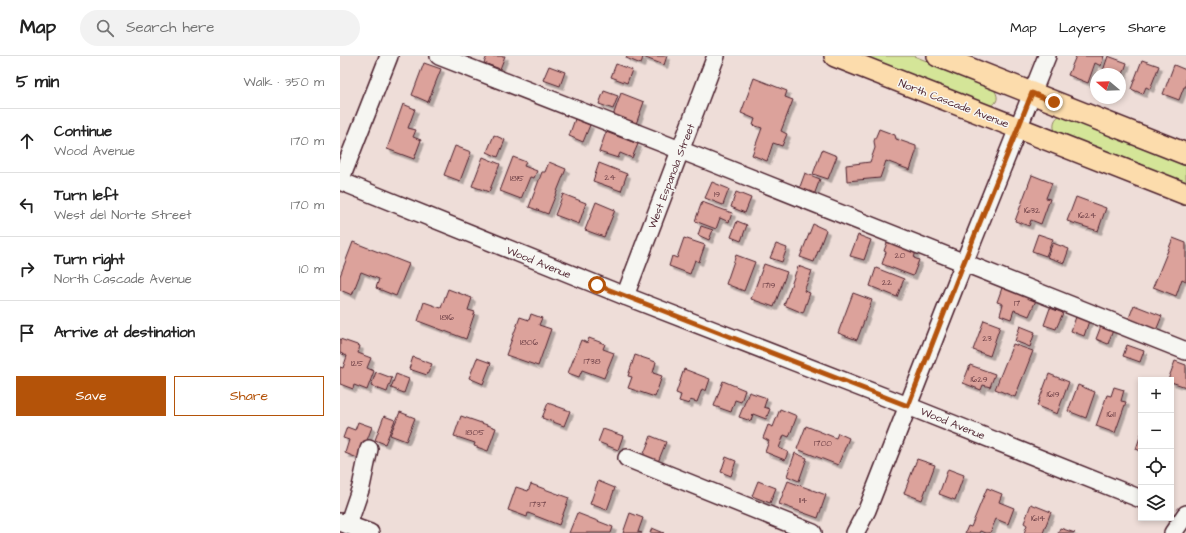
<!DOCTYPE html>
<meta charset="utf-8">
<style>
body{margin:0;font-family:"Architects Daughter",sans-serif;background:#f2f2f2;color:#222}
.controls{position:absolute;right:12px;bottom:12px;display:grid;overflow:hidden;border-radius:0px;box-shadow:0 2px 6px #0003}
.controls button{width:36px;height:36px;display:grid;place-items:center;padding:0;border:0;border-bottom:1px solid #e0e0e0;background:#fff;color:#222;font:20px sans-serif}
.compass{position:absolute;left:750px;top:12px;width:36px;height:36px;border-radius:50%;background:#fff;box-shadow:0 2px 6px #0003;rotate:289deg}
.stop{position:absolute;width:12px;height:12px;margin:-9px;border:3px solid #b45309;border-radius:50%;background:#fff}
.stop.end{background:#b45309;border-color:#fff;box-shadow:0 1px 4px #0008}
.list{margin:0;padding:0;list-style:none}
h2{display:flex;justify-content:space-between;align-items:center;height:52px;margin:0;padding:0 16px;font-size:17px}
h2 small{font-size:13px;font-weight:400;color:#767676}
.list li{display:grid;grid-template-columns:26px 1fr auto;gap:12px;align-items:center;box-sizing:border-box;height:64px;padding:0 16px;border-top:1px solid #e0e0e0}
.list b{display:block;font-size:15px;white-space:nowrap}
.list p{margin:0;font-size:13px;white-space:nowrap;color:#767676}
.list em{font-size:13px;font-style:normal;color:#767676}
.actions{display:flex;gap:8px;padding:12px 16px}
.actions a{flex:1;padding:9px 0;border:1px solid #b45309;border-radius:0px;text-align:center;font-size:14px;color:#b45309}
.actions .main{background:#b45309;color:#fff}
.icon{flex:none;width:22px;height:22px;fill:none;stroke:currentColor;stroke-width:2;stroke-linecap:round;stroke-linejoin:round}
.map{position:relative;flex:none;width:846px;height:477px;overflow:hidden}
header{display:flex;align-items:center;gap:24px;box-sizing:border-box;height:56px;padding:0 20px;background:#fff;border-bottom:1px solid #e0e0e0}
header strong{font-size:19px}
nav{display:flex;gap:22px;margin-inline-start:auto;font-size:14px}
.search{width:280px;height:36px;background:#f2f2f2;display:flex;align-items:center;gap:10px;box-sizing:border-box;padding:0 14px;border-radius:22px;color:#767676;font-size:15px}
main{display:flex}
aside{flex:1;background:#fff}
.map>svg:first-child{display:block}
</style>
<header>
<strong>Map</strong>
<div class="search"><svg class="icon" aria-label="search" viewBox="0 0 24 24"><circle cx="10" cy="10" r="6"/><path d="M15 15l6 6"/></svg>Search here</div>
<nav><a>Map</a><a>Layers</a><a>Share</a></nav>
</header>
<main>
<aside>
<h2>5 min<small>Walk · 350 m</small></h2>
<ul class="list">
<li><svg class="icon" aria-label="ahead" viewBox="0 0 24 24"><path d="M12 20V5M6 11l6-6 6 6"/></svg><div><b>Continue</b><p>Wood Avenue</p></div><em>170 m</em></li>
<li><svg class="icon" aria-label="left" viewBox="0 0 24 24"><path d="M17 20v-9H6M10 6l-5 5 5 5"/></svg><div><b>Turn left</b><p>West del Norte Street</p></div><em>170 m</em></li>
<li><svg class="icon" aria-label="right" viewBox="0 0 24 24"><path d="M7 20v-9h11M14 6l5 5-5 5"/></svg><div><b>Turn right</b><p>North Cascade Avenue</p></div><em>10 m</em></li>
<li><svg class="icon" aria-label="arrive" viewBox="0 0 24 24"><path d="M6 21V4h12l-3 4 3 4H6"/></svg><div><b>Arrive at destination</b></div></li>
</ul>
<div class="actions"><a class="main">Save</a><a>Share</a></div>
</aside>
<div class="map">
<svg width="846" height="477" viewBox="0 0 846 477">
<defs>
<filter id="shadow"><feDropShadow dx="3.5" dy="3.5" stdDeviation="0" flood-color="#0004"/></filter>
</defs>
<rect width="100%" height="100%" fill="#eeddd8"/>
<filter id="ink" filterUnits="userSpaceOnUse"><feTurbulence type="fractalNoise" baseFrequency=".025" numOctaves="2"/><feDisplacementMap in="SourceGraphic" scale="8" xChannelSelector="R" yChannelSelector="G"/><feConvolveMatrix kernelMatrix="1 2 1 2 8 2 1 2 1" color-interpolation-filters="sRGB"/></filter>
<g filter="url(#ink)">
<!-- green -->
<g fill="#d4e598" stroke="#8f8262">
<path d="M517,0h57l78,31c8,9 7,18 -6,20z"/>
<path d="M723,57l123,49v24l-130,-51c-4,-11 -3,-16 7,-22z"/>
</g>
<!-- building -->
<g fill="#dca29b" stroke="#4a1f2b" filter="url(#shadow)">
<path d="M147,0h18l-5,13 -16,-6z"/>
<path d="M287,0h40l-3,9 -21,-8 -2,7 -15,-6z"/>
<path d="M736,0h28l-3,10 -6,-3 -7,20 -20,-8z"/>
<path d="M768,0l19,7 -7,20v-9h-18z"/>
<path d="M802,4l17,6 -9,23 -4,-2 -3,7 -12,-5z"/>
<path d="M84,7l17,6 -13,33 -16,-7z"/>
<path d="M276,8l16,6 -5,13 -16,-6z"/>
<path d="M834,9l12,5v17h-2l-5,13 -16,-6z"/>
<path d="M209,10l16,6 -5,14 -17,-6z"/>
<path d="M414,22l33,13 -2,6 8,3 -12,31 6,3 -5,12 -9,-3 -6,18 -15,-6 10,-27 -9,-3 2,-6 -14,-6z"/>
<path d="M264,35l14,5 -5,13 -14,-5z"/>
<path d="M281,37l23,9 -8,22 -23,-8z"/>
<path d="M63,48l12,5 -7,19 8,2 -3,7 8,3 -7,19 -27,-10z"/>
<path d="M235,63l15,6 -7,17 -14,-6z"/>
<path d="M539,73l16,6 1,4 20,7v6l-6,18 -24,-9 -6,17 -33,3 -1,-16 24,-3 5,-14 -1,-7z"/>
<path d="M266,76l32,12 -6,14 -12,-5 -2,5 -19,-6z"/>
<path d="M154,79l11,5 -7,17 -11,-5z"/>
<path d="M115,90l16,6 -11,29 -16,-6z"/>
<path d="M482,94l15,6 -9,23 -15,-5z"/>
<path d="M143,101l17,7 -11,28 -17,-6z"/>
<path d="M173,101l13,5 -2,4 13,5 -3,7 -4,-1 -9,22 -21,-8z"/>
<path d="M209,106l17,7 -18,45 -19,-7 13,-35h3z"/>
<path d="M259,107l28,11 -6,17 -28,-10z"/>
<path d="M465,117l15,6 -7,19 -15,-6z"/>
<path d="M692,119l20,8 -6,15 4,1 -9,25 -10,-4 -2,6 -14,-5z"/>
<path d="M372,126l17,7 -6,16 -18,-7z"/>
<path d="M396,136l15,6 -6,15 -14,-6z"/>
<path d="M223,138l23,9 -7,21 -24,-9z"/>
<path d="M736,141l30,11 -8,23 -31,-10z"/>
<path d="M256,146l19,8 -11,27 -19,-7z"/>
<path d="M362,146l30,11 -3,9 -9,-4 -4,11 -21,-8z"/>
<path d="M397,165l10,4 -6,16 -10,-4z"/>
<path d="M473,168l13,6 -12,32 -14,-5z"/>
<path d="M361,170l12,4 -4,10 -11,-5z"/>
<path d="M698,178l15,5 -7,17 -14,-5z"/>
<path d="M518,179l13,5 -7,20 -14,-4z"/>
<path d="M344,182l21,7 -6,17 -4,-2 -5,14 -21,-8 3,-10 5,2z"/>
<path d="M833,182l13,5v38l-4,-2 -6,17 -23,-9z"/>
<path d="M548,184l28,11 -2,7 5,2 -6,16 -31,-12 4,-12 -2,-1z"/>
<path d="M13,186l56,22 -13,32 -20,-8 3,-9 -18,-7 -9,23 -12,-5v-14z"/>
<path d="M713,187l16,6 -5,14 -17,-6z"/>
<path d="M436,188l11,4 -5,14 -12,-4z"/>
<path d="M396,199l19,7 -11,29 -18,-7z"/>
<path d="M424,208l23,8 -13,35 -23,-8z"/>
<path d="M458,210l14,5 -8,20 6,2 -7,20 -19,-8z"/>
<path d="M536,212l28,11 -7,18 -27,-11z"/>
<path d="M663,229l34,13 -8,18 -15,-6 -3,9 -11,-4 3,-11 -6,-2z"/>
<path d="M108,233l24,9 -4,12 7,2 -9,27 -48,-18 6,-19 17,6z"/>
<path d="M513,237l19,7 -15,40 -19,-7z"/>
<path d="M794,249l28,11 -7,17 -28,-10z"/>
<path d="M710,252l13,5 -7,16 -12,-4z"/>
<path d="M191,258l11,4 -3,7 12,4 -13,37 -32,-11 14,-38 9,3z"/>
<path d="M737,258l13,4 -6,18 -13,-5z"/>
<path d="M644,264l16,6 -10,30 -17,-6z"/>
<path d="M680,270l15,6 -5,15 -15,-6z"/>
<path d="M761,270l12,4 -5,14 -12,-5z"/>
<path d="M249,282l16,6 -2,5 11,4 -10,25 -22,-8 -3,7 -11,-4 13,-33 6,3z"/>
<path d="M0,283l20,7 -2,7 13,5 -4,10 7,3 -7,19 -13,-5 -1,4 -13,-5v-17l3,1 4,-12 -7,-3z"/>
<path d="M673,288l20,7 -18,46 -20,-8z"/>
<path d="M787,289l17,6 -4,11 -17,-6z"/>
<path d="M295,299l21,7 -3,11 9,3 -7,21 -27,-9 4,-11 -4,-1z"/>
<path d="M73,301l19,7 -5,11 -18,-6z"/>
<path d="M137,302l14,5 -8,21 -14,-6z"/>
<path d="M835,305l11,4v22l-15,-5v-2h-3z"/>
<path d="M630,309l25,9 -5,13 -7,-2 -2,5 -18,-7z"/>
<path d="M344,313l26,10 -4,12 -4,-2 -5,13 -7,-2 -1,4 -10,-3 2,-6 -5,-2z"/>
<path d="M36,316l16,6 -5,14 -16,-6z"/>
<path d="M56,318l13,5 -5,14 -13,-5z"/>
<path d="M709,318l20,8 -12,32 -20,-8z"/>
<path d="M383,325l22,9 -4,12 -6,-2 -4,12 -17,-6z"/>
<path d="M738,329l17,7 -9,26 -18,-7z"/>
<path d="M774,331l10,3 -3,11 5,1 -11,31 -19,-7 11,-31 4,1z"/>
<path d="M409,336l18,6 -3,9 6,2 -4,10 -13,-5 -2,7 -12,-4z"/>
<path d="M208,347l22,8 -6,15 -22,-8z"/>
<path d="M440,353l17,7 -8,21 -5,-2 -5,13 9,4 -3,8 -20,-8 4,-11 -6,-3 5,-13 5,2z"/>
<path d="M60,356l15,6 -9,23 -16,-6z"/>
<path d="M44,360l11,4 -10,24 -10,-4z"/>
<path d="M121,360l35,12 -8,23 -14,-5 1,-3 -21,-7z"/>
<path d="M18,366l14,5 -12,32 -15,-6 4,-13 -6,-2 4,-11 8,3z"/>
<path d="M466,370l30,12 2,-5 11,5 -11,27 -41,-16z"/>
<path d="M263,373l20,7 -5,14 -20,-8z"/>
<path d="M801,378v17l-5,-2z"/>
<path d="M311,380l15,6 -8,20 -15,-6z"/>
<path d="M455,397l12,5 -8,23 -12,-5z"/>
<path d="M386,401l10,4 -5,15 -10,-4z"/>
<path d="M577,403l18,6 -13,35 -18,-7z"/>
<path d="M608,413l16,6 -9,25 -16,-6z"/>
<path d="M258,425l17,7 -8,22 -17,-6z"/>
<path d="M418,425l18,7 -6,15 -18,-7z"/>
<path d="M448,425l38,14 -8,23 -39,-14z"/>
<path d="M191,428l38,14 -10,27 -31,-12 -1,4 -19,-7 8,-23 12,4z"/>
<path d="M647,432l15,6 -3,8 15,6 -6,16 -12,-5 -6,14h-5l-5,-2 -1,2h-14l3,-7 3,1z"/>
<path d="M691,448l20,8 -8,21h-19l3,-8 -3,-2z"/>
<path d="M237,457l36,14 -2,6h-42z"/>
<path d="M290,457l13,5 -5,14 4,1h-19z"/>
<path d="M312,472l12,5h-14z"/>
<path d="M720,472l15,5h-17z"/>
</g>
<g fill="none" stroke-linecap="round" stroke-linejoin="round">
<!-- minor casing -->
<g stroke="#4a1f2b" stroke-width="20">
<g id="minor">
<path d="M99,0l264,103 483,192"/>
<path d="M0,125l285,115 283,110 233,93"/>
<path d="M0,125l49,-125"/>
<path d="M285,240l91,-240"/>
<path d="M287,402l186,75"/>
<path d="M0,466l30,11"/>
<path d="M8,469l13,-38 8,-38"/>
<path d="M515,477l12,-23 97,-247 83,-207"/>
<path d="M833,477l13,-19"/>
</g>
</g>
<!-- major casing -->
<g stroke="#4a1f2b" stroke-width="24">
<g id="major">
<path d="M495,0l351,138"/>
<path d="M598,0l248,98"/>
</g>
</g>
<!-- minor -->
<use href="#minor" stroke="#f6f6f2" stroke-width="17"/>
<!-- major -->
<use href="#major" stroke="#fcdcac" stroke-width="21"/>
</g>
</g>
<g fill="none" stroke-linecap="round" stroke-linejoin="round" filter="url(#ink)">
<!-- route -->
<path stroke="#b45309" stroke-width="5" d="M257,229l311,121 56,-144 68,-169 22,9"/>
</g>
<g text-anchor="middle" stroke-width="3" stroke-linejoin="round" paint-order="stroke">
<!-- number labels -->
<g font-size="9" fill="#6e4047">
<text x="270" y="124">24</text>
<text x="177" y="125">1815</text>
<text x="377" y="141">19</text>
<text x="692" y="157">1632</text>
<text x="747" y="162">1624</text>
<text x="560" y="202">20</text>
<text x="547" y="229">22</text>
<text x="429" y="232">1719</text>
<text x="677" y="250">17</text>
<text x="107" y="264">1816</text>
<text x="647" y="285">23</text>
<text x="189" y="289">1806</text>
<text x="252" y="308">1738</text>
<text x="17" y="310">125</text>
<text x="639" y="326">1629</text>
<text x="713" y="341">1619</text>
<text x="771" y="361">1611</text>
<text x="135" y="379">1805</text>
<text x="483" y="390">1700</text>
<text x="463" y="447">114</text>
<text x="198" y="451">1737</text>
<text x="698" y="465">1614</text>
</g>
<!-- street labels -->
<g font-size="11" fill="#4a1f2b" stroke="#f6f6f2">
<text transform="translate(614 47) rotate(21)" y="4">North Cascade Avenue</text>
<text transform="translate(331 120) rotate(-69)" y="4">West Espanola Street</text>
<text transform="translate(199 206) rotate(22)" y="4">Wood Avenue</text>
<text transform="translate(613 367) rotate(22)" y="4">Wood Avenue</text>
</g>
</g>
</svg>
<div class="controls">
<button>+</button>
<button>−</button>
<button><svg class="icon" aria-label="locate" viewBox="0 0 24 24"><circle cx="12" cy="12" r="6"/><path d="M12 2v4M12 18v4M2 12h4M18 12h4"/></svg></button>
<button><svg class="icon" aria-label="layers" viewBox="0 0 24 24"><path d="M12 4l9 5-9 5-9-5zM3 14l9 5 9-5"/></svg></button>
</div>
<svg class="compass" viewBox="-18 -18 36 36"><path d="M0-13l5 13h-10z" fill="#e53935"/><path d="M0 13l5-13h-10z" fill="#767676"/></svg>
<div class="stop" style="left:257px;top:229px"></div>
<div class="stop end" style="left:714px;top:46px"></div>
</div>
</main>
